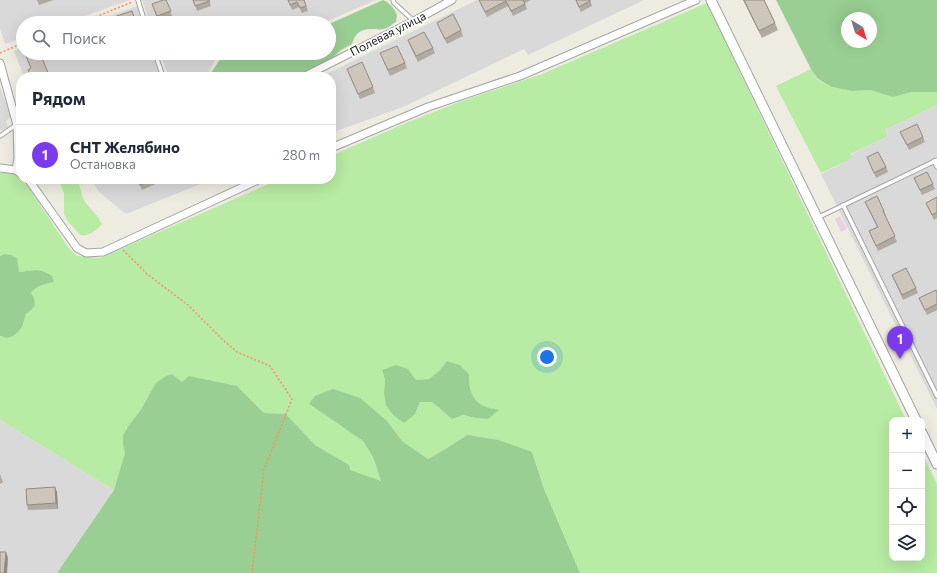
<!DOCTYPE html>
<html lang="ru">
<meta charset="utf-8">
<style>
body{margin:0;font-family:Commissioner,sans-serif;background:#f2f2f3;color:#1f2937}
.controls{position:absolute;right:12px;bottom:12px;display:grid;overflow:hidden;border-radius:8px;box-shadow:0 4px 16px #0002}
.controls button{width:36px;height:36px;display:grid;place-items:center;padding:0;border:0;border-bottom:1px solid #e0e1e3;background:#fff;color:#1f2937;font:20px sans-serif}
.compass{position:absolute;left:841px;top:12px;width:36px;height:36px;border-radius:50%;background:#fff;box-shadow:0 4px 16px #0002;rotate:142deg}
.you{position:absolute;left:547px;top:357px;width:14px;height:14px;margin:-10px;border:3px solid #fff;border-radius:50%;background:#1a73e8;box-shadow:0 0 0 6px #1a73e833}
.badge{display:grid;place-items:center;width:26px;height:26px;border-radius:50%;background:#7c3aed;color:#fff;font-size:13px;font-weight:700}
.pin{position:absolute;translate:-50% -33px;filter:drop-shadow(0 1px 2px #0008)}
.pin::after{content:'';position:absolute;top:21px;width:14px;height:12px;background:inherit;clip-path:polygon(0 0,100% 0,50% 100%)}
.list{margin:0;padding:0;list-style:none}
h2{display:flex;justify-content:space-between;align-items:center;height:52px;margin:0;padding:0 16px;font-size:17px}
h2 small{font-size:13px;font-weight:400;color:#747a83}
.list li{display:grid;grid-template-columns:26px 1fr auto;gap:12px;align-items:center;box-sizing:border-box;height:60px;padding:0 16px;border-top:1px solid #e0e1e3}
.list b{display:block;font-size:15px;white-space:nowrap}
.list p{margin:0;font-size:13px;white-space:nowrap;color:#747a83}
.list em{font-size:13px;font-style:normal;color:#747a83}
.icon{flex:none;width:22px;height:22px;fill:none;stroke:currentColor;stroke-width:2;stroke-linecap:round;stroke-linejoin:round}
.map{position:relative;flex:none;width:937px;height:573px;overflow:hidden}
.search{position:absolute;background:#fff;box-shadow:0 4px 16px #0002;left:16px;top:16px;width:320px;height:44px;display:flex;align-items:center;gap:10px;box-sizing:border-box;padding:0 14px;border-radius:22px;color:#747a83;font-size:15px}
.panel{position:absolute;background:#fff;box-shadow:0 4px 16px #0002;left:16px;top:72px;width:320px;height:112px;border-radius:16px}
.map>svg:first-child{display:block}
</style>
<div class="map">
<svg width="937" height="573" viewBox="0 0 937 573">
<rect width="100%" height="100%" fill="#eeece1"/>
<!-- residential -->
<g fill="#dad9d9">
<path d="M0,0h130l-65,23h-42v15l-18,6 -5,-16z"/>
<path d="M142,0h234l-53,23h-173z"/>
<path d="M477,0h167l-116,55 -4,-6 -121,58 -72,26v-56h-11z"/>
<path d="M137,6l5,17h-52z"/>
<path d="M23,48v5h129l8,24h-136l-10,-26z"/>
<path d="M160,53h59l-12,22 -3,2h-35z"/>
<path d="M0,87l11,29 -5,5 2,6 -8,4z"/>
<path d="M937,105v304l-116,-235 30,-15 -2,-4 39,-19 -3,-6z"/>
<path d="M92,179h121l-87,35 -28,-23z"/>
<path d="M0,420l114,70 -57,83h-57z"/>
</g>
<!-- industrial -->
<path fill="#e7d2df" d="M840,216l7,13 -6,3 -6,-13z"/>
<!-- grass -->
<g fill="#b8eba3" fill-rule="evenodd">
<path d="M707,3l199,417h-14v138h30v-105l15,31v89h-357l-36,-84 -12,-37 -65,-17 -20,13 -19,11 -26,-18 -15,-20 -78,-17 54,37 10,16 8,25 -32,-12v-5l-34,-20 -29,-31 -22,-1 -27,-27 -55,-4 -33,13 -9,16 -11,14 -6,10v10l2,8 -11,37 -114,-70v-84l7,2 15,-11 4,-13 5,-4v-17c6,-8 14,-9 23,-11l-21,-12 -14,2 -15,-18 -4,2v-84l13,1 14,12 41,62 9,9 23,2 180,-79h51v-23l70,-31 61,-24 80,-27zM447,361l13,4 9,9c0,14 2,26 16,33 4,1 9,2 13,3l-10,9 -12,-1 -13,-3 -11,4 -20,-17h-12l-5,12 -31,-21 1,-14 23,-10 8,11 13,-1 10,-8z"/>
<path d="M811,69l7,11 14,7 20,4 18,-1 23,7 19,-5h25v13l-52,25 3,6 -38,18 1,5 -30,14 -45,-87z"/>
<path d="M39,179h39l4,17 3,6 13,15 4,7c-6,7 -12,12 -22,11l-13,-15 -3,-6v-21l-5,-12c-7,-2 -13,0 -20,-2z"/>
</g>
<!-- forest -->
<g fill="#99cf93" fill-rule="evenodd">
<path d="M383,0c6,2 12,9 14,15 0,1 -1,6 -1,7 -4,2 -8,6 -12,7 -4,1 -8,0 -13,0 -11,0 -16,5 -19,15l-11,6 -10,9 -38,18h-85l11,-16 4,-8h18l1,2 5,4 12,-1 13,-5h57v-29z"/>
<path d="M776,0h161v92h-25l-19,5 -23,-7 -18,1 -20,-4 -14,-8 -7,-10zM847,18h24v24h-24z"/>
<path d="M4,254l7,1 6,3 2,14c13,-2 22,-4 33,4l2,6c-9,2 -17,3 -23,11l3,5 1,7 -4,5 -5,4 -4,13 -4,5 -5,4 -6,2 -7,-2v-80z"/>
<path d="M447,361l13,4 9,9c0,14 2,27 17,33 4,1 8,2 13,3l-11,9 -12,-1 -13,-3 -11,4 -20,-17h-12l-5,12 -11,9 -11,-8 -7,-10 -2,-12 1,-14 -3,-9 14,-5 12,4 8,11 13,-1 10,-8z"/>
<path d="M172,374l10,8 7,-6 48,10 27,27 22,1 29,31 34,20 1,5 31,11 -8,-24 -10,-16 -54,-37 6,-8 18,-7 27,9 27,23 15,20 26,18 19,-11 20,-13 31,5 34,12 12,37 36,84h-523l57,-83 11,-37 -2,-8v-10l6,-10 11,-14 16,-28 10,-7z"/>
</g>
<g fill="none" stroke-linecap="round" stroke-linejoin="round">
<!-- service casing -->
<g stroke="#a3a3a3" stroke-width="5.5">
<g id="service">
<path d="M138,0l7,23"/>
<path d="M393,0l1,3 20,18"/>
<path d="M155,53l8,24"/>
<path d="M0,136l16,-11"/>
<path d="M934,161l3,6"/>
<path d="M843,205l94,191"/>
<path d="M817,218l120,-58"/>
</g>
</g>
<!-- minor casing -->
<g stroke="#a3a3a3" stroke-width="9">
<g id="minor">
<path d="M0,63l17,62 1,33 -2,12"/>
<path d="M303,77l111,-56 38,-21"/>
<path d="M331,148l97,-41 92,-31 176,-76"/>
<path d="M0,168l16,2 5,4"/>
<path d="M28,179l49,69 9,5 17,-1 157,-73"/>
</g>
</g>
<!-- tertiary casing -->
<g stroke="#a3a3a3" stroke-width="11">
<g id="tertiary">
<path d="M711,0l205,420"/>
<path d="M922,433l15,31"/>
</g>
</g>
<!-- path -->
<g stroke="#ff9061" stroke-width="1.5" stroke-dasharray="2 2" stroke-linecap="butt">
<path d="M81,23l51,-21"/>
<path d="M0,53l23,-10"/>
<path d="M123,250l24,24 41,31 35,35 14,12 33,14 22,33 -28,71 -12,103"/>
</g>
<!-- service -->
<use href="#service" stroke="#fff" stroke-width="3.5"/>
<!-- minor -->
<use href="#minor" stroke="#fff" stroke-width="7"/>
<!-- tertiary -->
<use href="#tertiary" stroke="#fff" stroke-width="9"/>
</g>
<!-- wall -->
<g fill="#b1aaa0">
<path d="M37,0h17l-15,5z"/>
<path d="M166,0l6,16 -14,5 -6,-17z"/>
<path d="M193,0h16l2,6 -14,5z"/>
<path d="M288,0h16l4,11 -6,2 -3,-6 -7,3z"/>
<path d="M479,0h52l-6,3 2,6 -14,7 -5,-10 -21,11z"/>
<path d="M576,0h14l2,6 -11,6z"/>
<path d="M743,0h21l11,23 3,7 -16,8z"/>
<path d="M437,23l24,7 2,6 -16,8 -8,-16z"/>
<path d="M408,40l25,8 2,5 -17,9 -8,-16z"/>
<path d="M40,53l9,24h-19l-2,-7 3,-2z"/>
<path d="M87,53h14l-12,4z"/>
<path d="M170,53h13v1l-11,4z"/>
<path d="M380,53l25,10 2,5 -17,8z"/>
<path d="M347,69l26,18 2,6 -15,6z"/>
<path d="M900,132l23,5 2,5 -16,8z"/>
<path d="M867,157l19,10 2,5 -12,6z"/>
<path d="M914,178l19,6 2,5 -13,6z"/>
<path d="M137,179h27v1l-22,10z"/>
<path d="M937,197v21l-3,2 -8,-17z"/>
<path d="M865,202l19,9 2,5h-1l12,26 -19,9 -9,-20 8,-4z"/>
<path d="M892,275l24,13 2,5 -15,7z"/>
<path d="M937,292v18l-10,5 -8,-17z"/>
<path d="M0,474l3,8 -3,2z"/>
<path d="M57,492l1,17 -30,1 -1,-5z"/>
</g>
<!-- shaded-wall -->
<g fill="#908b82">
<path d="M55,487l2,5 1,17 -2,-6z"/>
<path d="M6,552l2,6 -1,15h-3z"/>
</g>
<!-- building -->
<g fill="#cec6ba" stroke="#908b82">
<path d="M163,0h3l5,11 -14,5 -5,-12z"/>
<path d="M193,0h16l1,1 -15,5z"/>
<path d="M288,0h16l2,6 -6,2 -3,-6 -7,3z"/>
<path d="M479,0h44l2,4 -14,7 -5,-10 -21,11z"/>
<path d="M576,0h14v1l-11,6z"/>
<path d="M744,0h20l11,23 -16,8z"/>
<path d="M132,11l4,12h-20l-2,-6z"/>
<path d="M453,14l8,16 -16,9 -8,-16z"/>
<path d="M424,32l9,16 -17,8 -8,-16z"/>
<path d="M397,46l8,17 -17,7 -8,-17z"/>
<path d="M31,53h9l8,20 -10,4h-7l-3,-7 3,-2 -5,-12z"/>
<path d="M362,62l11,25 -15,7 -11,-25z"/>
<path d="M917,124l6,13 -16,8 -7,-13z"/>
<path d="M878,152l8,15 -12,6 -7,-16z"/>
<path d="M927,172l6,12 -13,6 -6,-12z"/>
<path d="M138,179h15l-13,6z"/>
<path d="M877,196l7,15h-1l12,25 -19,10 -7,-15 9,-4 -13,-25z"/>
<path d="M937,197v15l-5,3 -6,-12z"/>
<path d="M906,268l10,20 -14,7 -10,-20z"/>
<path d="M936,290l1,2v12l-12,6 -6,-12z"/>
<path d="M55,487l1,16 -29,2 -1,-16z"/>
<path d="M0,552h6l-2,21h-4z"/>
</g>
<g text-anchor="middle" stroke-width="3.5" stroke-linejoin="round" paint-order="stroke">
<!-- street labels -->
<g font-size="12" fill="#1c1c1c" stroke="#fff">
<text transform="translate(388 34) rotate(-27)" y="4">Полевая улица</text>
</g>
</g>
</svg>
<div class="controls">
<button>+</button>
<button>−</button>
<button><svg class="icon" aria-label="locate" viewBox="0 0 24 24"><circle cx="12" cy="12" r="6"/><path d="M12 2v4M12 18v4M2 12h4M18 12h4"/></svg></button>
<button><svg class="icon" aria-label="layers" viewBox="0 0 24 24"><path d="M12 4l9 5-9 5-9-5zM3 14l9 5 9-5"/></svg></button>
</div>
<svg class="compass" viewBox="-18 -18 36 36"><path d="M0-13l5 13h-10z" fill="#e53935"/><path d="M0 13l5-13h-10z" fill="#747a83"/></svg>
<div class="you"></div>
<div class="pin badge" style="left:900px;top:359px">1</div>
<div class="search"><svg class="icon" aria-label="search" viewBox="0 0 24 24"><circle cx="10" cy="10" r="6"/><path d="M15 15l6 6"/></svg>Поиск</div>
<section class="panel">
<h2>Рядом<small></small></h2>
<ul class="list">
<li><span class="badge">1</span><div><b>СНТ Желябино</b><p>Остановка</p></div><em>280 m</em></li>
</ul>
</section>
</div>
